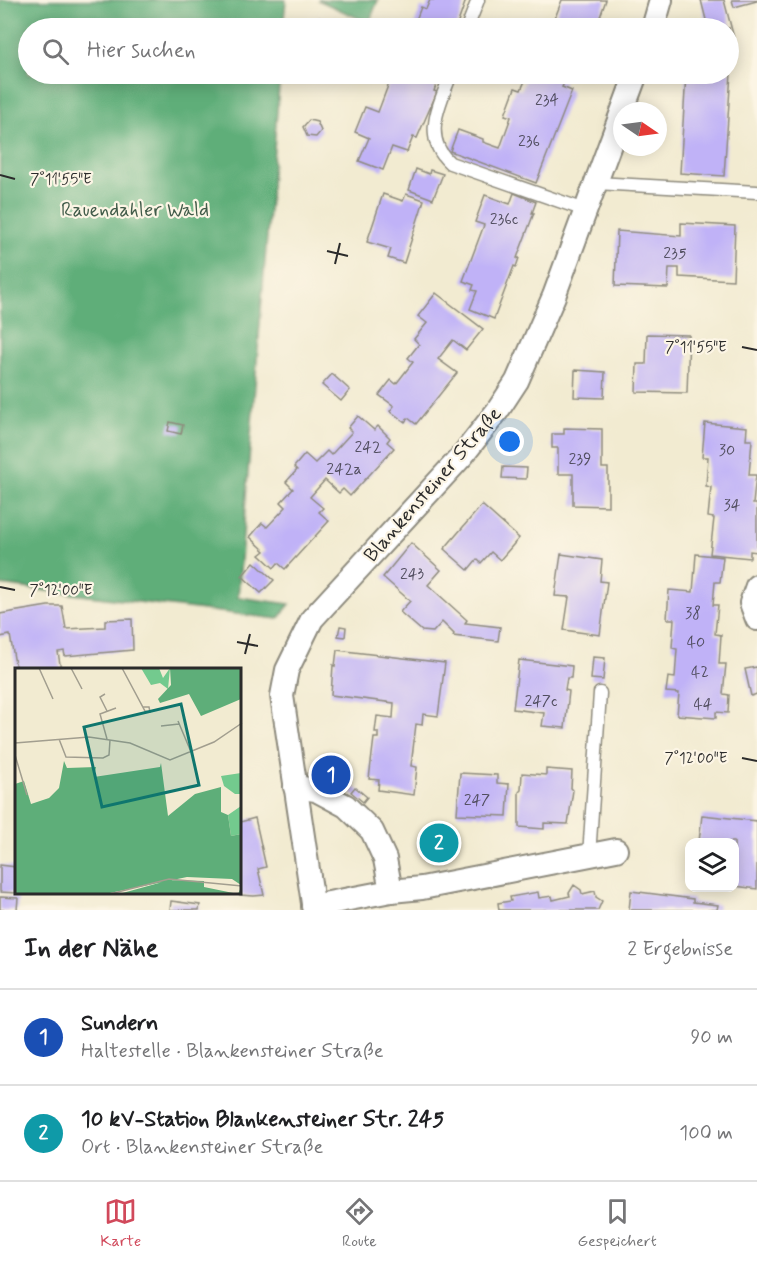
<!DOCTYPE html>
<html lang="de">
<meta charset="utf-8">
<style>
body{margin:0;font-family:Mynerve,sans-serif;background:#f2f2f2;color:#202124}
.controls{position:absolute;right:18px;bottom:18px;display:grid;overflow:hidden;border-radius:12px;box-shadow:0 3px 15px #0003}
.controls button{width:54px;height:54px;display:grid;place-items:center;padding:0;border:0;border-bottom:2px solid #e0e0e0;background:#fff;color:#202124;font:30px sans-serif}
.compass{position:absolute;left:613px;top:102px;width:54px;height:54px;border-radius:50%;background:#fff;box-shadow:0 3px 15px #0003;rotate:103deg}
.you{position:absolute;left:510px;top:442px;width:21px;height:21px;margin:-15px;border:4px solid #fff;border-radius:50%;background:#1a73e8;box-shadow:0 0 0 9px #1a73e833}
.badge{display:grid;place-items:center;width:39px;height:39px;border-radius:50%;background:#d1495b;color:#fff;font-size:20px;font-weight:700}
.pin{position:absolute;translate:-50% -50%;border:3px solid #fff;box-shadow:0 2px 6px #0006}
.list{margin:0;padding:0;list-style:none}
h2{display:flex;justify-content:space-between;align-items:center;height:78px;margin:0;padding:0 24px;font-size:26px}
h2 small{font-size:20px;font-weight:400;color:#757577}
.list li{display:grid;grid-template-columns:39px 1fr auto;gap:18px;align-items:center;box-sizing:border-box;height:96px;padding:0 24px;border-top:2px solid #e0e0e0}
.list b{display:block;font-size:22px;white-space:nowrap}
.list p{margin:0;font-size:20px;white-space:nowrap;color:#757577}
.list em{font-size:20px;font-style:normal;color:#757577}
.icon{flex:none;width:33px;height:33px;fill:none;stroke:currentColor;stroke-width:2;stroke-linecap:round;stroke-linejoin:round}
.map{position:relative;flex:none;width:757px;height:910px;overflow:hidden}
.search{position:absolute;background:#fff;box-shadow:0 3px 15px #0003;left:18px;right:18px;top:18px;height:66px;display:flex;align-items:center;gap:15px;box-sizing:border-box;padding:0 21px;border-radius:33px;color:#757577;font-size:22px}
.sheet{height:270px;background:#fff}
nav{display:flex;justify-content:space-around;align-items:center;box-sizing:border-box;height:84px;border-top:2px solid #e0e0e0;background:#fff;font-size:16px;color:#757577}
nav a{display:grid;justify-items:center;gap:3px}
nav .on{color:#d1495b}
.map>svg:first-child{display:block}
</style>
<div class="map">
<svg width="757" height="910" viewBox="0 0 757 910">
<rect width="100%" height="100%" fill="#fcf5e5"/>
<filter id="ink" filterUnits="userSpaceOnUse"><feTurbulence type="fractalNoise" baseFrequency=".0167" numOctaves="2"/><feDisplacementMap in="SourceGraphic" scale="12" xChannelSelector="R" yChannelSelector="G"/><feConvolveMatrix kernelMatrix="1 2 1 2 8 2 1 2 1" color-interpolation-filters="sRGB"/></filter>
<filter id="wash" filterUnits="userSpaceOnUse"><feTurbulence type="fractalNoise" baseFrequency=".008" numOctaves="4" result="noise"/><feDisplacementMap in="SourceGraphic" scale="24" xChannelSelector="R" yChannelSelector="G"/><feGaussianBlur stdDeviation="1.35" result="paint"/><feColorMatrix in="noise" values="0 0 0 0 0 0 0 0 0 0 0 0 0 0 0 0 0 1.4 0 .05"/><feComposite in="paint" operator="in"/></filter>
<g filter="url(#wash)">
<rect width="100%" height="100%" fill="#f2ebd1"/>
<!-- forest -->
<g fill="#5eae79" stroke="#446c52" stroke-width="1.5">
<path d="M0,0h286l-3,28h-255v46h252l-42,523 52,7 -12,15 -278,-34z"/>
<path d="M318,0h60l-9,23z"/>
</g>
<g id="blocks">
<!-- building -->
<g fill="#c0b2f7">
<path d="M430,0h36l-10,28h-43l8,-21 5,2z"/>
<path d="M562,0h44l-10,28h-52l1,-3 6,3z"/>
<path d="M701,0h23l11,42 -6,2v-16h-21z"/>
<path d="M732,0h25v1l-23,6z"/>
<path d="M318,17l8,4 -3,7h-10z"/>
<path d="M729,72l2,1 -7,103 -44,-3 6,-99z"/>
<path d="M397,74h43l-6,17 3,1 -20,46 -4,-1 -6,15 -15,-5 -9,23 -24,-9 10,-23 -14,-6 10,-25 13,5 14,-37 4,2z"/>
<path d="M528,74h15l22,7 -3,6 10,4 -36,92 -86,-32 8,-21 25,9v3l17,6 11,-31 -6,-2 10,-27 6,2z"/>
<path d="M309,120l8,2 4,9 -5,6 -9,-1 -4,-9z"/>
<path d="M416,169l13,5 1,-4 13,4 -10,25 -24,-9z"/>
<path d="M514,193l22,9 -4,11h2l-17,45h2l-3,9 -2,-1 -20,53 -24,-10 7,-18 -5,-1 2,-5 -11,-4 21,-56 -9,-3 10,-27 25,9z"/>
<path d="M383,194l20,7 3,-7 18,6 -20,63 -16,-5 3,-9 -24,-7z"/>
<path d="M681,223l54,3 -2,54 -54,-3v-9h-10l-1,20 -53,-2 2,-55 64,5z"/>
<path d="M436,293l47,36 -17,21 -13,-10 -15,19 19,14 -41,51 -8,-6 -3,4 -15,-11 4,-5 -15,-11 12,-15 5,4 17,-22 -5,-4 11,-14 -5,-5 13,-16 -9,-7z"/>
<path d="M647,334l42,1 -2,58 -51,-1 1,-28h9z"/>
<path d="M575,370l30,2 -1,26 -30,-1z"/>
<path d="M332,374l18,16 -9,11 -19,-16z"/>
<path d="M358,416l16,14 4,-4 12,12 -3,4 7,6 -44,48 -7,-7 -4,4 -14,-13 -15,17 13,11 -4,4 10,9 -44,48 -7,-6 -4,5 -14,-13 5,-4 -15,-14 12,-14 5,4 19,-20 -5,-5 12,-13 -7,-7 11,-12 -3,-3 11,-13 10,9 12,-12 4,4 21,-23 -4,-4z"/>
<path d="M170,422l13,3 -2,9 -13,-3z"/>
<path d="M705,423l42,4 -1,13h6l-3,35h7l-3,29h4v48l-7,-1v7l-40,-4 4,-36 -6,-1 3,-30 -5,-1 2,-29h-6z"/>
<path d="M564,428l38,1v39h6v38l-35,-1v-31h-15v-26h-6v-14h12z"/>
<path d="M503,467l24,1 -1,11 -24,-1z"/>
<path d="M482,505l37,33 -19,22 -9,-8 -10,11 -4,-4 -9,11 -24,-21z"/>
<path d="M411,543l30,27 -13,15 39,35 -2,3 35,4 -2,14 -45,-5 1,-2 -12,-12 -9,10 -11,-1 -22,-19 10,-11 -27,-24z"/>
<path d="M561,554l41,6 -2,21 7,1 -7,53 -36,-5 5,-33 -14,-1z"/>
<path d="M696,554l27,3 -3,25h-5l-2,23h5l-3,29 6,1 -2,29h7l-3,30 6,1 -1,18 -12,-1v6l-39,-3 2,-22 -13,-1 2,-15 7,1 2,-29 -5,-1 2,-29h-7l2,-29 24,2z"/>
<path d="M254,562l20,18 -13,13 -19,-17z"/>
<path d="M48,606h14l4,23 39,-2v-7l27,-1 1,31 -68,6 -1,-5 -6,1 3,18h-45l-6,-35 -10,2v-23z"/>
<path d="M340,626l6,1 -1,10 -7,-1z"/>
<path d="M337,650l108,13 -7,53 -15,-2 -1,11 -6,-1 -5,42 6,1 -3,28 -36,-5 1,-10 -10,-1 5,-41h4v-6h-3l2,-16 16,2 1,-15 -63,-8 2,-30 2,1z"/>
<path d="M593,657l12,1 -2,22 -12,-1z"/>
<path d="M519,660l53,6 -1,12h-4l-2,12 4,1 -4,37 -23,-2 2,-13 -31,-4z"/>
<path d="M757,667v27l-6,2 -6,-27z"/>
<path d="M546,769l26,2 -1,17 2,2 -5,34 -24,-1v6l-25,-2v-35l2,-2 1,-17 24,2z"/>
<path d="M460,773l37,2v8l12,1 -2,32 -50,-2z"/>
<path d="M355,787l12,10 -4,5 -12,-10z"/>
<path d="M702,815l55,6v68l-22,-3 -1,-44h-35z"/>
<path d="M255,818l11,49 -8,2 6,26 -10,1 -14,-1v-73z"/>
<path d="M448,830l4,22 -22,4 -3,-22z"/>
<path d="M0,865l16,2v26l-16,-1z"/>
<path d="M574,885l7,5 1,4 13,-3 1,6 6,4 -4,9h-99l-1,-7 13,-2 -1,-4 28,-5 1,6 13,-2 1,4 17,-4 -1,-3z"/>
<path d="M631,891l62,8v3l25,3 -1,5h-88z"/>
<path d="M0,897l18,1 -1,12h-17z"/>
<path d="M171,901l29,4 -1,5h-29z"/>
</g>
</g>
</g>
<g filter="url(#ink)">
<use href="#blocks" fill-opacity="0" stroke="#8e8b7e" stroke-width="1.5"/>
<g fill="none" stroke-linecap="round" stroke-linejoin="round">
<!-- lane casing -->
<g stroke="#8e8b7e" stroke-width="15">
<g id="lane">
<path d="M467,28l11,-28"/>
<path d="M451,74c-11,30 -30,63 -1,89l135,47"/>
<path d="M596,183l161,9"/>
<path d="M589,856l11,-163"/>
</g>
</g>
<!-- street casing -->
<g stroke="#8e8b7e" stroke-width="26">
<g id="street">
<path d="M653,28l8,-28"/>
<path d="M757,586l-6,17 6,16"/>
<path d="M295,787l21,3 30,16 26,25 13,28 6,32"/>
<path d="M313,906l78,-15 31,-3 194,-38"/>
<path d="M314,910l-32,-214 5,-26 25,-51 150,-163 36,-46 19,-29 37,-85 82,-222"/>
</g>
</g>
<!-- lane -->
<use href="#lane" stroke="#fff" stroke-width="12"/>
<!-- street -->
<use href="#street" stroke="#fff" stroke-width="22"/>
</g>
</g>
<!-- ticks -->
<path fill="none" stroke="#2b2b2b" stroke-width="2" d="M0,175l15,4M327,251l21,5M335,264l5,-21M742,347l15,3M0,587l15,3M237,642l21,4M245,654l5,-20M742,758l15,3"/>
<g text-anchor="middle" stroke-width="4.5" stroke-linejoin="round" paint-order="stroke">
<!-- number labels -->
<g font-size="16" fill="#504d5e">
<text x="547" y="105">234</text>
<text x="529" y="146">236</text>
<text x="504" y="224">236c</text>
<text x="675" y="258">235</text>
<text x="368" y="452">242</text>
<text x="727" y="455">30</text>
<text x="580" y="464">239</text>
<text x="344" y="474">242a</text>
<text x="732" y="510">34</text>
<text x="412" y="579">243</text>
<text x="693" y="618">38</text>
<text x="696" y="647">40</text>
<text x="700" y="677">42</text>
<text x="541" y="706">247c</text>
<text x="703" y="709">44</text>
<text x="477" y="805">247</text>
</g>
<!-- park labels -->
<g font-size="20" fill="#415b49" stroke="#fcf5e5">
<text x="135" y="216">Rauendahler Wald</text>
</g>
<!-- street labels -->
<g font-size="20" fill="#2b2b2b" stroke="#fcf5e5">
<text transform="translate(432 484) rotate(-49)" y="7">Blankensteiner Straße</text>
</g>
</g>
<!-- overview -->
<g transform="translate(15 668)">
<rect width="226" height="226" fill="#f2ebd1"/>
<path d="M126,0h18l4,10 7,-10 -2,21 -8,-6 -9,2zM226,105v21h-6l-11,-8 -3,-10zM226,138v28l-10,2 -3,-21z" fill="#73ca8e"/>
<path d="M155,0h71v31l-40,17 -12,-22 -29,9 -2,-4 13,-14zM49,93l3,7 29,-1 -2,10 66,-10 1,-4 7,53 27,-22 26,-7v25l7,3 3,21 10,-2v51l-9,-6 -45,-2 -82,17h-90v-110l9,-3 7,23 18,-6 10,-10zM155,212l34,1v6l34,7 3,-7v7h-122z" fill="#5eae79"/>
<path fill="none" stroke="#a29e8f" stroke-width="1.5" d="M24,0l14,31M56,0l11,21M107,0l23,43 5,1 -1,-5h-6M90,26l-5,3 7,14M163,53l13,31M146,58l18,-2M44,71l7,18 37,1 6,-3 1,-15M92,71l-7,-25 16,-6M0,75l74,-6 41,6 40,17 44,-18 28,-19M0,87l12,40M95,226l59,-15 73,7"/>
<path fill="#0f766e" fill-opacity="0.15" stroke="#0f766e" stroke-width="3" d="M166,36l18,81 -97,22 -18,-80z"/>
<rect width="226" height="226" fill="none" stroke="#2b2b2b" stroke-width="3"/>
</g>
<g font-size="15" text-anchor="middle" fill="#2b2b2b" stroke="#fcf5e5" stroke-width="4.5" stroke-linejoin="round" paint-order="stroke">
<text x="61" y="184">7°11'55"E</text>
<text x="696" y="352">7°11'55"E</text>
<text x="61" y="595">7°12'00"E</text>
<text x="696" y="763">7°12'00"E</text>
</g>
</svg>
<div class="controls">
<button><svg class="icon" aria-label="layers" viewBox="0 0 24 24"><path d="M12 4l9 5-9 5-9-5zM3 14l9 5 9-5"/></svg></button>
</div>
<svg class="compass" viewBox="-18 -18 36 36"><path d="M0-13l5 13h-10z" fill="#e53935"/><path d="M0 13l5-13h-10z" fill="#757577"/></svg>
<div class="you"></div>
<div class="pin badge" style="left:331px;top:775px;background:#1a4fb4">1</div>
<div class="pin badge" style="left:439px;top:843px;background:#0f9aa8">2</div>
<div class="search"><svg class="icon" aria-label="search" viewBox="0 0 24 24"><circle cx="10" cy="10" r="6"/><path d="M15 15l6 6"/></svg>Hier suchen</div>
</div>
<section class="sheet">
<h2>In der Nähe<small>2 Ergebnisse</small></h2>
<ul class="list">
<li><span class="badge" style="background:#1a4fb4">1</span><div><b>Sundern</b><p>Haltestelle · Blankensteiner Straße</p></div><em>90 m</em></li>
<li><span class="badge" style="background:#0f9aa8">2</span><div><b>10 kV-Station Blankensteiner Str. 245</b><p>Ort · Blankensteiner Straße</p></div><em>100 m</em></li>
</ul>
</section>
<nav>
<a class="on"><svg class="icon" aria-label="map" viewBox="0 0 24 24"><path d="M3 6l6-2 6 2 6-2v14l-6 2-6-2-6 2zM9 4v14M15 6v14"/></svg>Karte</a>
<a><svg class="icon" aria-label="directions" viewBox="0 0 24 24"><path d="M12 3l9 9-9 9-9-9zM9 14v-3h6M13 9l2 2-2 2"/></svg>Route</a>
<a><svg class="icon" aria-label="saved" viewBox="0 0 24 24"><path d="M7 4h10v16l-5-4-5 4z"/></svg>Gespeichert</a>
</nav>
